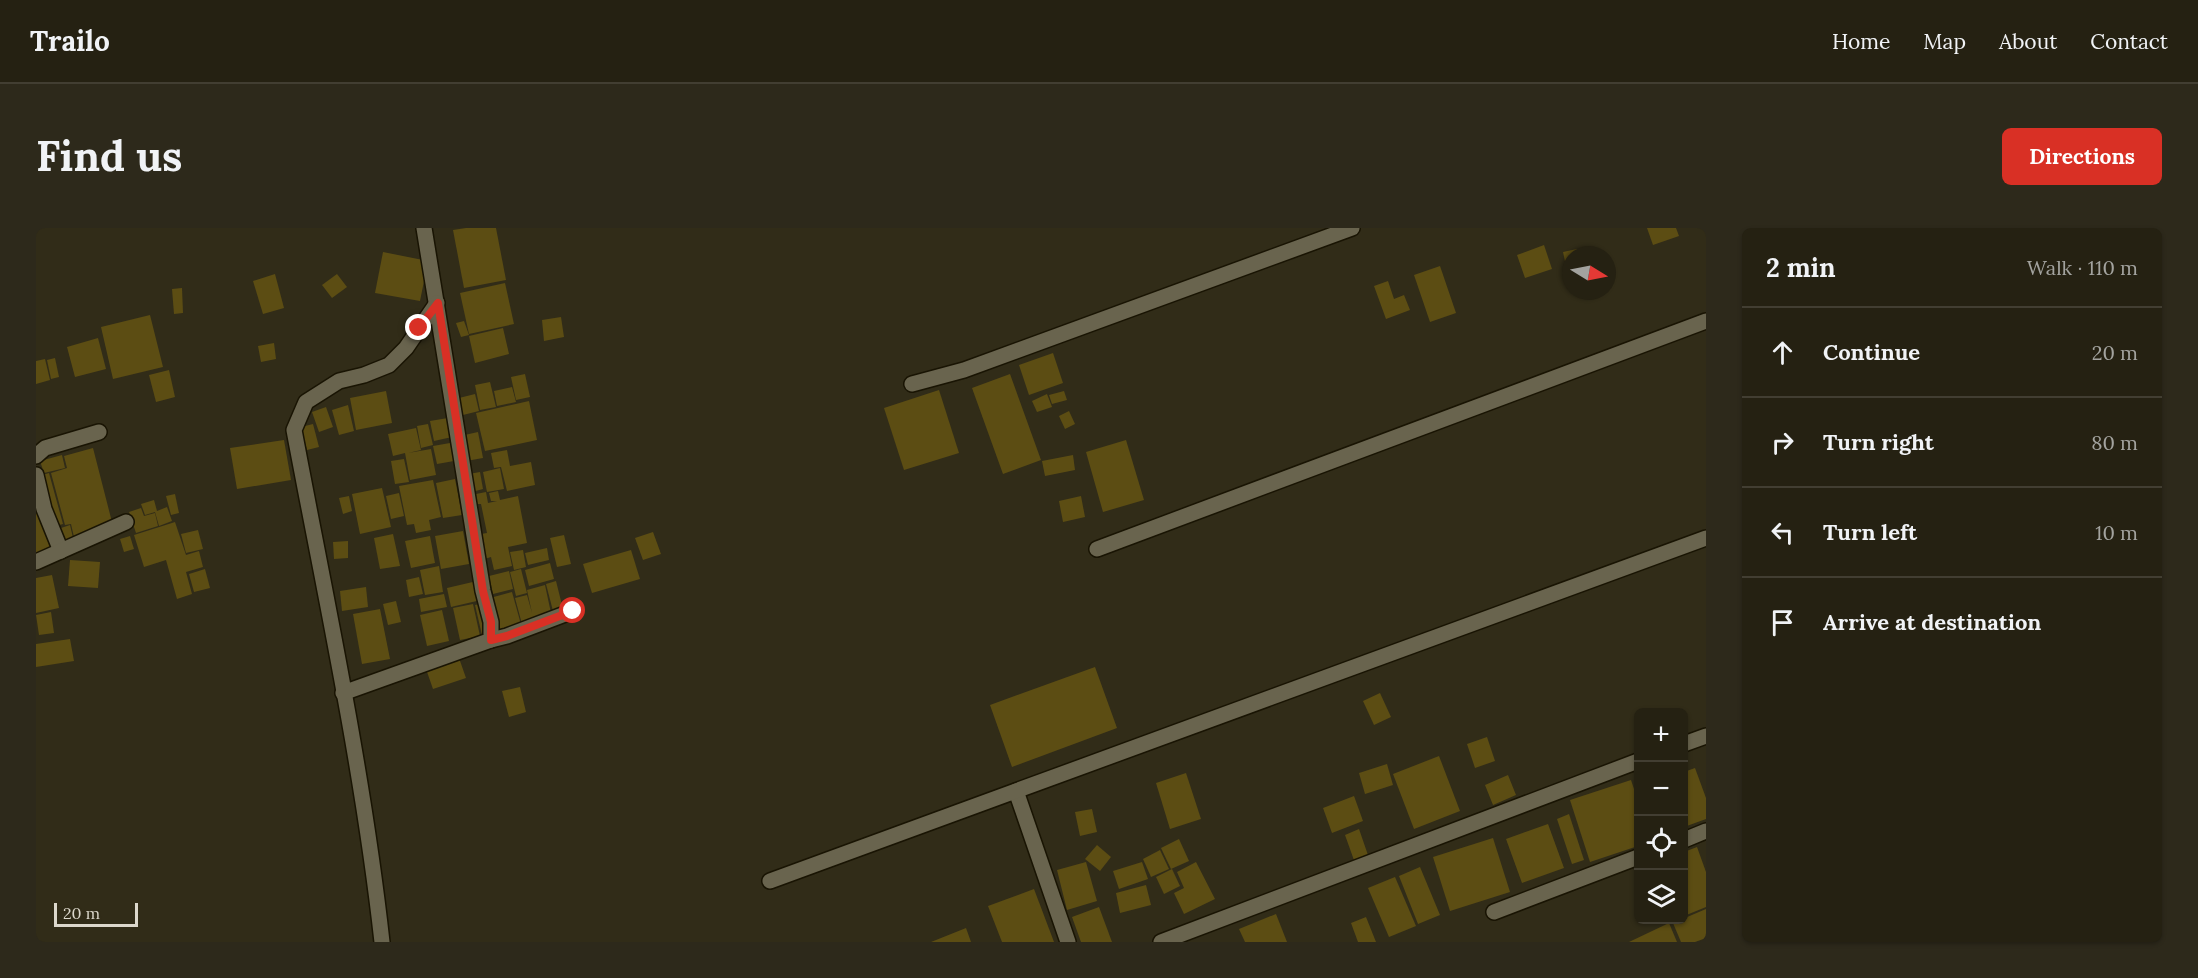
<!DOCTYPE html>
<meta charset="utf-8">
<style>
body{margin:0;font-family:Lora,serif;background:#2d291b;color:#f1f3f6}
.controls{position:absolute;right:18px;bottom:18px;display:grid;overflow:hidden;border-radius:9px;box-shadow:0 2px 4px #0004}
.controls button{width:54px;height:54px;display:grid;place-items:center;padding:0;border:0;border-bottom:2px solid #423e32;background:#252112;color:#f1f3f6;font:30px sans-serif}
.compass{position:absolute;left:1526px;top:18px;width:54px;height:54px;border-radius:50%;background:#252112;box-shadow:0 2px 4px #0004;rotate:100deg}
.scale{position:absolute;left:18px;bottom:15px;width:84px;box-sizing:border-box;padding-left:6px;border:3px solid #dcd8cc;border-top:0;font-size:16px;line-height:21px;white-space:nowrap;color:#dcd8cc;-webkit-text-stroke:4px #312c18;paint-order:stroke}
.stop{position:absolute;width:18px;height:18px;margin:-14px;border:4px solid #d93025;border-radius:50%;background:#fff}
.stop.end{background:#d93025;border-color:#fff;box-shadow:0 2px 6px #0008}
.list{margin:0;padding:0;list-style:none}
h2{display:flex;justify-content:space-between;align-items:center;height:78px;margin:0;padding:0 24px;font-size:26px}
h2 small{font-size:20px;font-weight:400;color:#a3a39f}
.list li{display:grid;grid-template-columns:39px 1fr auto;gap:18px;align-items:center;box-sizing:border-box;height:90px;padding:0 24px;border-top:2px solid #423e32}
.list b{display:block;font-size:22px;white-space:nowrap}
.list em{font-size:20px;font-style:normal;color:#a3a39f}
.icon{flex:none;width:33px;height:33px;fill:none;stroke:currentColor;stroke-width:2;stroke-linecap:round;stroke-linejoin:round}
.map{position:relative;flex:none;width:1670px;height:714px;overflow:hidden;border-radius:9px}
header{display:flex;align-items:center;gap:36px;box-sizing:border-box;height:84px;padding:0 30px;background:#252112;border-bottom:2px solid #423e32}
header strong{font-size:28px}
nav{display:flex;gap:33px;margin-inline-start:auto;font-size:21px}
.intro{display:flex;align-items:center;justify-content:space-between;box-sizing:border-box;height:144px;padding:0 36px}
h1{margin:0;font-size:42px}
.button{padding:15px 27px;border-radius:9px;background:#d93025;color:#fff;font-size:21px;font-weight:700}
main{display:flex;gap:36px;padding:0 36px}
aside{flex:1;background:#252112;border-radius:9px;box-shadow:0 2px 4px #0004}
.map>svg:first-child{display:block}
</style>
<header>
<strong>Trailo</strong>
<nav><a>Home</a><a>Map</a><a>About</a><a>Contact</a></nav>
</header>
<div class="intro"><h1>Find us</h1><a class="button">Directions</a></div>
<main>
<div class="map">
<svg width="1670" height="714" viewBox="0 0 1670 714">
<rect width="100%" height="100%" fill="#312c18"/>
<!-- building -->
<g fill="#5c4d13">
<path d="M430,0h30l10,52 -42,8 -11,-58z"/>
<path d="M1611,0h29l3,8 -26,9z"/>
<path d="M1508,17l8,24 -27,9 -8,-23z"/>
<path d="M1541,21l2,6h-8v9l-5,2 -3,-14z"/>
<path d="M347,24l45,9 -8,40 -45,-8z"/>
<path d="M1404,38l16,47 -26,9 -16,-47z"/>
<path d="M239,46l9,34 -21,6 -10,-33z"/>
<path d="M301,46l10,13 -15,11 -10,-13z"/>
<path d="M1352,53l6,18 10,-4 6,15 -24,9 -12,-33z"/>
<path d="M469,55l9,41 -45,10 -9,-41z"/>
<path d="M146,60l1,25 -9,1 -2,-25z"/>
<path d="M114,87l13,52 -50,12 -12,-52z"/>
<path d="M525,89l3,20 -20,4 -2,-21z"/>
<path d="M428,93l5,14 -8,2 -5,-14z"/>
<path d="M467,100l6,26 -34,9 -6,-27z"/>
<path d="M62,110l8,31 -31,8 -8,-30z"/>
<path d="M238,115l2,16 -15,3 -3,-16z"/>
<path d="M1017,125l10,30 -34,12 -10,-30z"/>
<path d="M19,130l4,19 -8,2 -4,-19z"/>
<path d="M9,131l5,21 -14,4v-23z"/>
<path d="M133,142l6,27 -19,5 -7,-27z"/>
<path d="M489,146l5,23 -14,3 -5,-23z"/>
<path d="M974,146l31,86 -38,14 -31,-86z"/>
<path d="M454,154l6,25 -16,3 -5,-25z"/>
<path d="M476,159l4,15 -19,4 -3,-15z"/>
<path d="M903,162l20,63 -55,17 -20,-62z"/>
<path d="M350,163l6,32 -36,7 -6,-32z"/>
<path d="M1028,163l3,9 -15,4 -3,-9z"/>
<path d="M439,166l4,17 -20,5 -4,-17z"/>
<path d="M1011,166l5,13 -15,5 -5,-11z"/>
<path d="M493,173l8,39 -52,11 -9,-38z"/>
<path d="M312,177l6,26 -15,4 -7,-25z"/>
<path d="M290,179l7,20 -14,5 -7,-20z"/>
<path d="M1033,183l6,13 -10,5 -6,-13z"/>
<path d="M412,190l4,19 -18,4 -4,-20z"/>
<path d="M277,196l6,23 -12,3 -6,-23z"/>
<path d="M392,196l5,21 -12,3 -4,-22z"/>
<path d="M380,200l5,22 -13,3 23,-4 5,26 -26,5 -5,-27 -12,3 -5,-22z"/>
<path d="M442,204l5,26 -17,3 -6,-25z"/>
<path d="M248,212l7,40 -54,9 -7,-41z"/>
<path d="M1090,212l18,60 -41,12 -17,-60z"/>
<path d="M414,215l4,18 -17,3 -4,-18z"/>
<path d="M57,220l20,78 -39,11 -3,-13 -6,1 -14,-52 16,-5 -3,-12z"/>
<path d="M471,222l3,16 21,-4 4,23 -28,6 -6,-24 -7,1 -3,-15z"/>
<path d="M26,227l3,13 -21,5 -4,-12z"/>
<path d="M1037,227l2,15 -30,6 -3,-15z"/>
<path d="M368,231l5,23 -14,2 -4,-23z"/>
<path d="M464,240l4,21 -17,3 -4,-20z"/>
<path d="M444,244l3,17 -11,3 -3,-18z"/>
<path d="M13,245l14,51 -11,3 -13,-51z"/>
<path d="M419,251l7,36 -19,3 -7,-35z"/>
<path d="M397,252l8,37 -12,3 2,10 -15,3 -2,-9 -7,1 -8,-39z"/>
<path d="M346,260l9,39 -31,7 -8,-40z"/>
<path d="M462,263l2,9 18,-4 9,47 -19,4 4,19 -18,4 -3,-13 -10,3 -6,-25 12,-2 -6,-29h-4l1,6 -6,2 -2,-14 6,-1v-3l10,-2 2,11 9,-2h-6l-2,-8z"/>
<path d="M363,265l5,23 -13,3 -5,-23z"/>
<path d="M139,266l4,19 -8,2 -5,-19z"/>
<path d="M313,268l3,15 -9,3 -4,-16z"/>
<path d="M1045,268l4,21 -22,5 -4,-21z"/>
<path d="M118,272l3,11 10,-4 5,14 -13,5 -4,-14 -10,3 -4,-11z"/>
<path d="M0,278l18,42 -18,7z"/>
<path d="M105,280l3,8 11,-3 3,13 -22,7 -7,-21z"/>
<path d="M139,294l11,33 13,-4 4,16 -17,5 6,22 -15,5 -11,-39 -22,7 -10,-32z"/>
<path d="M34,297l3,13 -11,3 -4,-12z"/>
<path d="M162,302l5,19 -17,4 -5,-19z"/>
<path d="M427,303l6,33 -28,5 -6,-33z"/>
<path d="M617,304l8,22 -18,6 -8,-22z"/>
<path d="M357,306l7,32 -20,3 -6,-31z"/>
<path d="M528,307l7,29 -14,3 -7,-29z"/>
<path d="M94,308l4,13 -10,3 -4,-13z"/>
<path d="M394,308l5,27 -24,5 -6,-27z"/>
<path d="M312,313v17l-14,1 -1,-17z"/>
<path d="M511,320l2,12 -21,5 -3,-12z"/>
<path d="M487,322l3,17 -12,3 -4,-18z"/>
<path d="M595,322l9,29 -48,14 -9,-29z"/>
<path d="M34,332l30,2 -2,26 -30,-2z"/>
<path d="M514,335l4,16 -25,7 -4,-16z"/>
<path d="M403,338l4,26 -18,3 -5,-25z"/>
<path d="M169,341l5,19 -16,4 -5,-18z"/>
<path d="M485,341l6,24 -11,3 -6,-24z"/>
<path d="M473,343l4,18 -20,5 -4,-18z"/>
<path d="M16,347l7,33 -23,5v-35z"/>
<path d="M383,349l4,17 -14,3 -3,-17z"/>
<path d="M441,353l4,19 -30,7 -4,-19z"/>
<path d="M520,353l7,28 -10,2 -7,-27z"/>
<path d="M509,357l6,28 -29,11 -7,-26 12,-3 5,18 -5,-23z"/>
<path d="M330,359l2,20 -26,4 -2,-20z"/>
<path d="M476,364l10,36 -23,5 -9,-35z"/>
<path d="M408,366l3,13 -26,5 -2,-13z"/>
<path d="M360,373l5,21 -13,3 -5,-21z"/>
<path d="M448,375l7,30 -9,2 -7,-30z"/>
<path d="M437,376l7,32 -20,4 -7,-32z"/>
<path d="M344,381l10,50 -28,5 -9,-50z"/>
<path d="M406,382l7,31 -22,5 -7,-31z"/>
<path d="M15,384l3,21 -15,2 -3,-20z"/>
<path d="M34,411l4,22 -38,6v-23z"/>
<path d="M423,430l7,20 -33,11 -7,-20z"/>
<path d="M1059,439l22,61 -105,39 -22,-62z"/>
<path d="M484,459l6,25 -17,5 -7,-26z"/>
<path d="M1344,465l11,24 -17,8 -11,-24z"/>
<path d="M1451,509l8,24 -20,7 -8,-24z"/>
<path d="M1403,528l21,55 -46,18 -21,-55z"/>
<path d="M1351,536l6,21 -28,9 -6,-21z"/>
<path d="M1659,540l11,30v21l-22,8v-55z"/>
<path d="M1150,545l15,46 -31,10 -14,-46z"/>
<path d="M1472,547l8,20 -23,10 -8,-20z"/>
<path d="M1595,552l7,21v45l-48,16 -20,-62z"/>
<path d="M1318,568l9,25 -31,12 -9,-25z"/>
<path d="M1056,581l5,23 -17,4 -5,-24z"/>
<path d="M1533,586l15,46 -12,4 -15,-45z"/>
<path d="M1512,596l16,44 -42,15 -16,-44z"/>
<path d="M1323,601l10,29 -14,5 -10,-28z"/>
<path d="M1457,610l17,54 -60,19 -17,-54z"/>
<path d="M1143,611l10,22 -18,8 -10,-21z"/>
<path d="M1061,617l14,12 -11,14 -15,-12z"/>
<path d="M1661,619l9,25v35l-22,9v-64z"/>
<path d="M1124,622l9,19 -18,8 -8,-18z"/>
<path d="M1050,634l11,39 -30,9 -10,-40z"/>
<path d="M1106,634l6,17 -29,10 -6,-18z"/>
<path d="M1160,634l19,37 -31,15 -10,-21 10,-5 -7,-16z"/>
<path d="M1384,639l20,48 -22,9 -19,-48z"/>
<path d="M1136,641l8,17 -16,8 -8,-17z"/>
<path d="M1359,649l21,49 -27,11 -21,-49z"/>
<path d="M1110,657l5,20 -31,8 -4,-20z"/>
<path d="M998,661l20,53h-52l-14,-36z"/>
<path d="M1063,679l13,35h-31l-9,-25z"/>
<path d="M1670,681v29l-11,4h-14l-8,-19z"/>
<path d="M1240,686l11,28h-42l-6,-13z"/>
<path d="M1330,689l10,25h-18l-7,-19z"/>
<path d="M1633,695l8,19h-48z"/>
<path d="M930,700l5,14h-40z"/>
</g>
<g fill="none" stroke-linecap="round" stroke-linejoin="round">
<!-- service casing -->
<g stroke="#191403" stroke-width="18">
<path id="service" d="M455,412l16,-4 66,-25"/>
</g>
<!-- minor casing -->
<g stroke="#191403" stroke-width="18">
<g id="minor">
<path d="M876,156l52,-14 388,-142"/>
<path d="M0,228l9,-8 54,-16"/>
<path d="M0,247l8,34 17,42"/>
<path d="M1061,321l609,-228"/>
<path d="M0,334l90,-40"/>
<path d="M307,465l148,-53v-18l-8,-31 -59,-363"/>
<path d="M1648,516l22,-8"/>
<path d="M980,563l52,151"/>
<path d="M1648,612l22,-9"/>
<path d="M734,653l936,-343"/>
<path d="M1458,684l144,-55"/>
<path d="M346,714c-19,-172 -56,-342 -88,-512l12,-28 33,-21 25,-6 25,-10 17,-17 31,-45"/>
<path d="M1125,714l477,-181"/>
</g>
</g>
<!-- service -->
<use href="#service" stroke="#69644e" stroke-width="15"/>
<!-- minor -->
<use href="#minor" stroke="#69644e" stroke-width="15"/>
</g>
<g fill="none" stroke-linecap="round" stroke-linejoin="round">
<!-- route -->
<path stroke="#d93025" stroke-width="8" d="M383,100l19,-25 45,288 8,31v18l16,-4 66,-25"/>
</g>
</svg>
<div class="controls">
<button>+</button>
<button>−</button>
<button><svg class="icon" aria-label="locate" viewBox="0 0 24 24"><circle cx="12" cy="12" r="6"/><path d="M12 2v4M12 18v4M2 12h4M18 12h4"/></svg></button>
<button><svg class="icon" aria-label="layers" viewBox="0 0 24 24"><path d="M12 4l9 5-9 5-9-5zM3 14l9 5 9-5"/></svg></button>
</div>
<svg class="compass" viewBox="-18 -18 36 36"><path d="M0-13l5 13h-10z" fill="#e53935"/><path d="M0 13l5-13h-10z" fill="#a3a39f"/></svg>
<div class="scale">20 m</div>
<div class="stop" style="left:537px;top:383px"></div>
<div class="stop end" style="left:383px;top:100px"></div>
</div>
<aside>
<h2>2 min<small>Walk · 110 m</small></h2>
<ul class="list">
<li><svg class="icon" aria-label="ahead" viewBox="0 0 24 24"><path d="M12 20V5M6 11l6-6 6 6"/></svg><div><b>Continue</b></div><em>20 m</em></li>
<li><svg class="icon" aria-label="right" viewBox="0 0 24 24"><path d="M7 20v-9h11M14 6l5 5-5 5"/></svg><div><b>Turn right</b></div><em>80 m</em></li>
<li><svg class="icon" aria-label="left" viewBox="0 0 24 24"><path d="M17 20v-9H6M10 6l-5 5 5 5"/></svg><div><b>Turn left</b></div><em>10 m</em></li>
<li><svg class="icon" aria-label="arrive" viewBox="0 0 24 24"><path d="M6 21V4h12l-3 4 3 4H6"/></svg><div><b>Arrive at destination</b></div></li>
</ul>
</aside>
</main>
